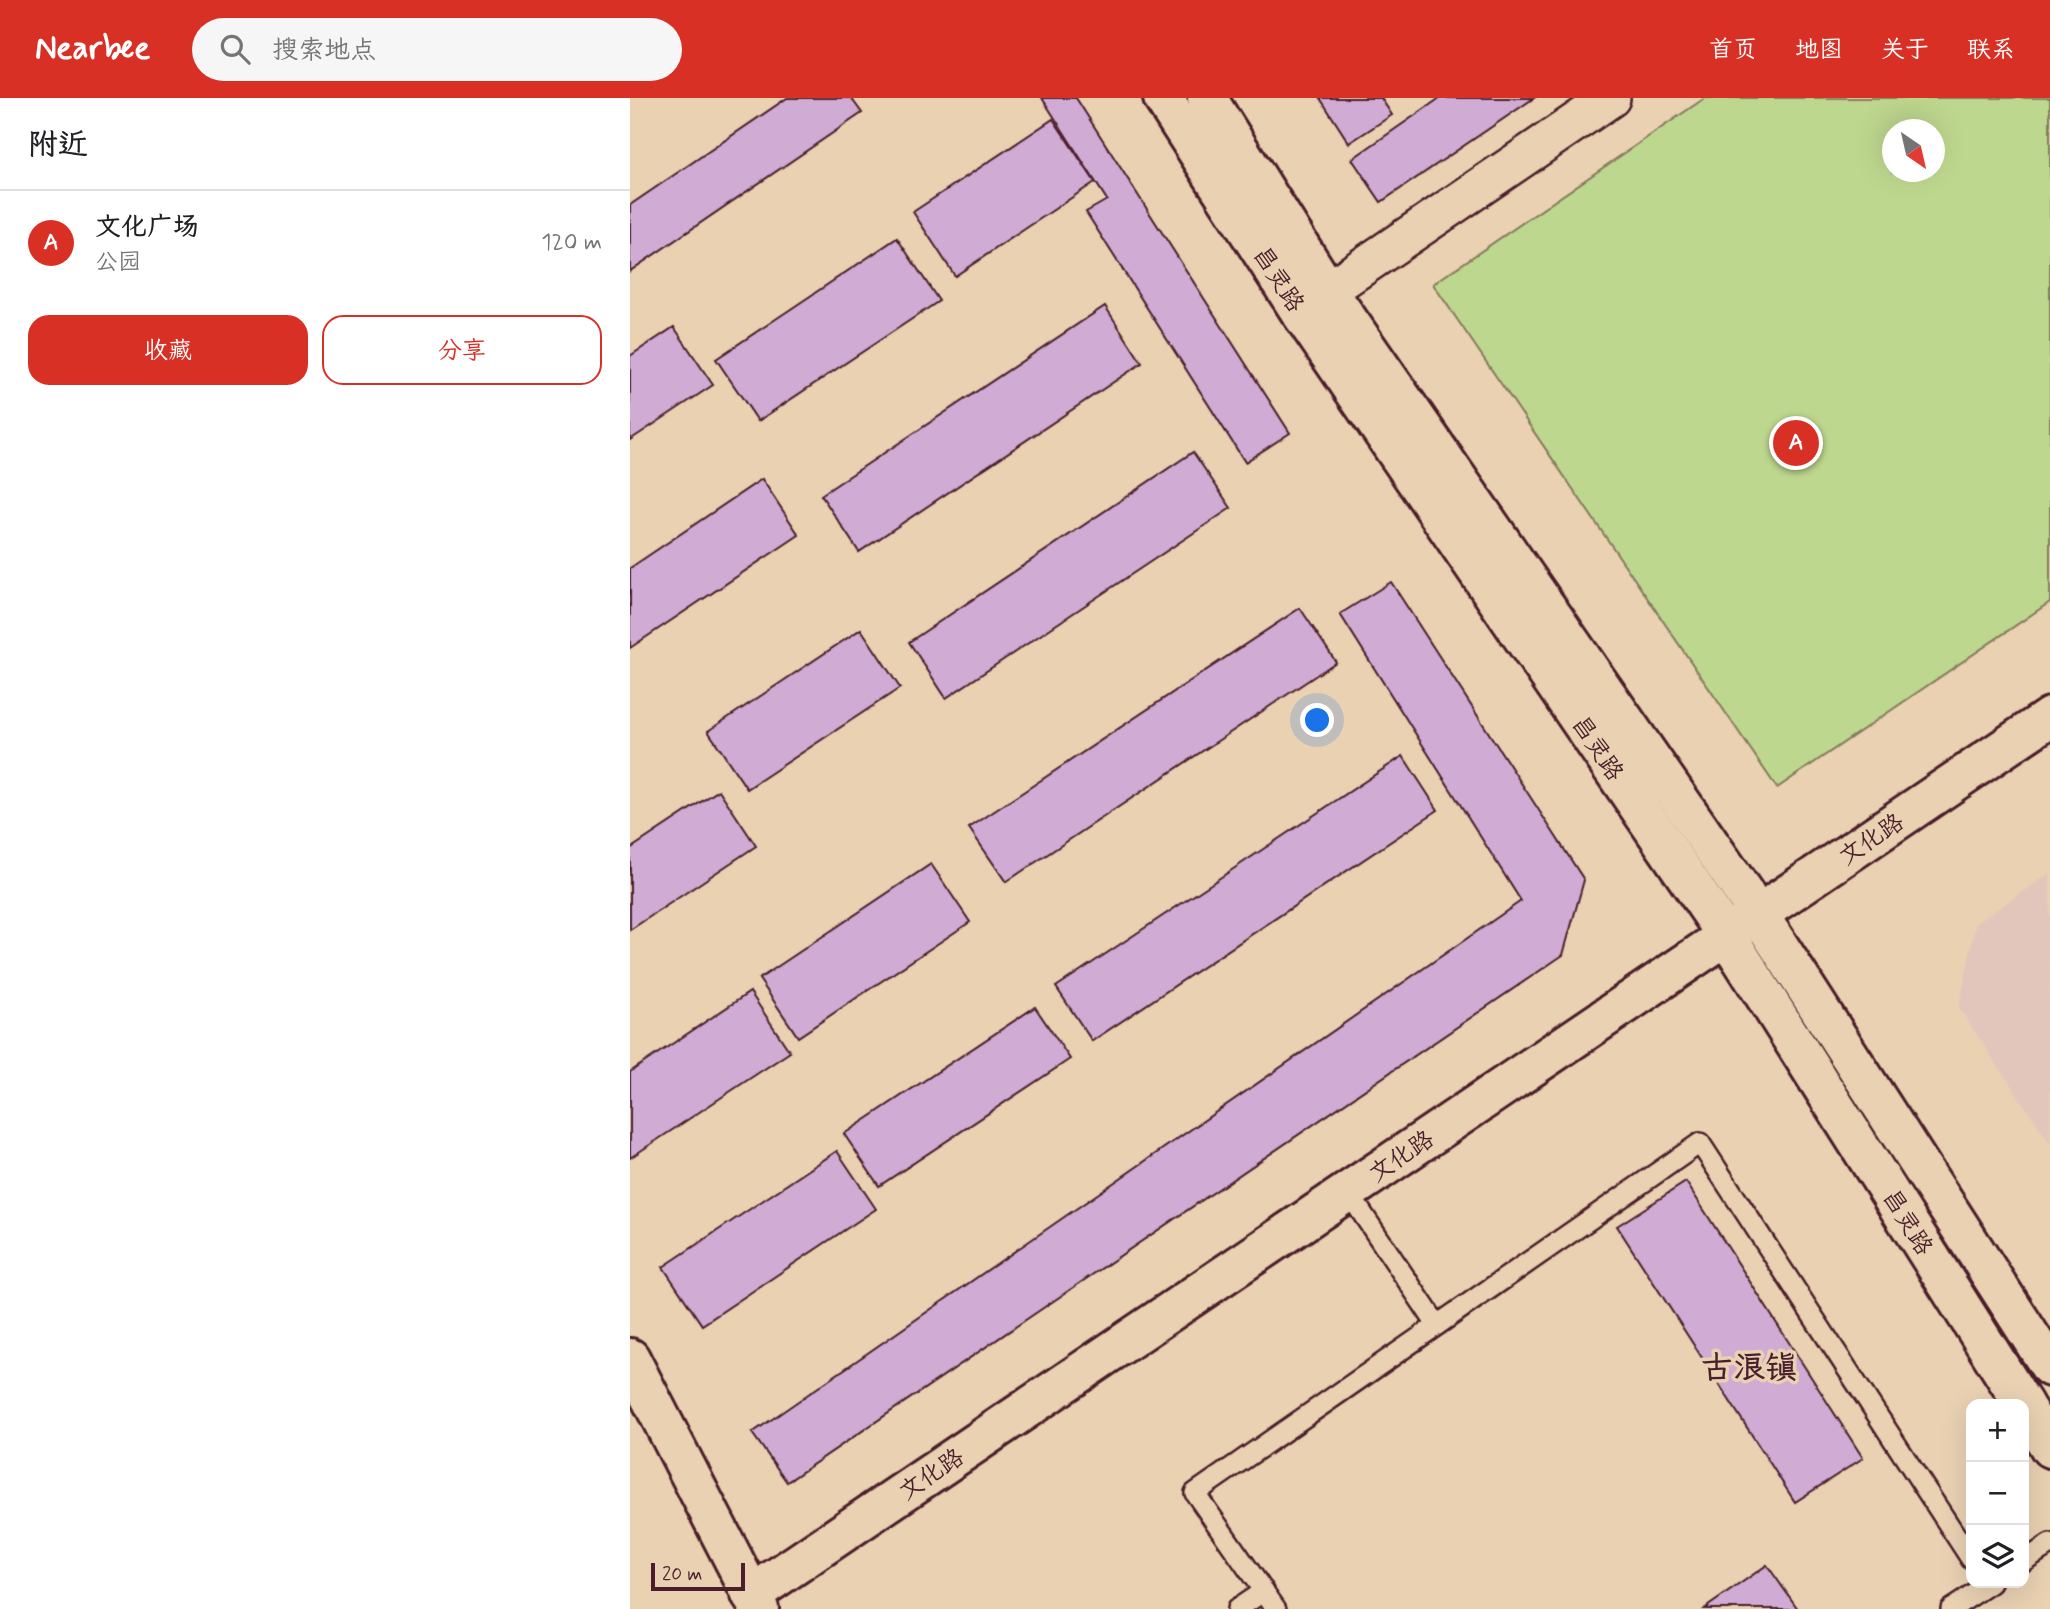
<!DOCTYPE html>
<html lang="zh">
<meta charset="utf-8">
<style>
body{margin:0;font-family:Mynerve,"LXGW WenKai TC",sans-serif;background:#f6f6f6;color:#202124}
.controls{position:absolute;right:21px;bottom:21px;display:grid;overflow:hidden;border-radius:14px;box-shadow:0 7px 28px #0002}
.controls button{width:63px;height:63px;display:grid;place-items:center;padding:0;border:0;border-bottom:2px solid #e0e0e0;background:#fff;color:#202124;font:35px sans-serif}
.compass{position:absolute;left:1252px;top:21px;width:63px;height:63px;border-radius:50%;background:#fff;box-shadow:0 7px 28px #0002;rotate:146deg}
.scale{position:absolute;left:21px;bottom:18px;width:94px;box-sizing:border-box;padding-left:7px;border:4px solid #4a1f2b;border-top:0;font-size:19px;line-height:24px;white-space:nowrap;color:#4a1f2b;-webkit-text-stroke:5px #e9d1b2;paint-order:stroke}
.you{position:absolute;left:688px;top:623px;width:24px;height:24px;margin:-18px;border:5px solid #fff;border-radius:50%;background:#1a73e8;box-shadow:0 0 0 10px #1a73e833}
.badge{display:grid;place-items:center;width:46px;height:46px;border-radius:50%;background:#d93025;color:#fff;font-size:23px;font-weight:700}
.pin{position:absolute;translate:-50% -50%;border:4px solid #fff;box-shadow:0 2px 7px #0006}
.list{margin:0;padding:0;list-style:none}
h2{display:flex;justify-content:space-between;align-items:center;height:91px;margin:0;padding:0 28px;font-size:30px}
h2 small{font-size:23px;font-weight:400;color:#757577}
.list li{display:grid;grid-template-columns:46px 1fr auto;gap:21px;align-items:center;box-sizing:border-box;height:105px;padding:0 28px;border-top:2px solid #e0e0e0}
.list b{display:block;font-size:26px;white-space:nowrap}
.list p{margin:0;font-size:23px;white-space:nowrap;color:#757577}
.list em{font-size:23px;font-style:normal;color:#757577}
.actions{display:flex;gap:14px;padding:21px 28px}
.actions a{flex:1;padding:16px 0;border:2px solid #d93025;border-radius:21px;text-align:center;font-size:24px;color:#d93025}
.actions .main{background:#d93025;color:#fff}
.icon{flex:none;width:38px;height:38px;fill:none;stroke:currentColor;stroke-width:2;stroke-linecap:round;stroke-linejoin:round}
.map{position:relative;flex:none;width:1420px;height:1511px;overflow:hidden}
header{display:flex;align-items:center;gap:42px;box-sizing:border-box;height:98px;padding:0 35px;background:#d93025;color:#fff}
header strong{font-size:33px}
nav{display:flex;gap:38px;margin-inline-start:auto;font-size:24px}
.search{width:490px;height:63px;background:#f6f6f6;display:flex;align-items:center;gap:18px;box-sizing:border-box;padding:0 24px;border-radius:38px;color:#757577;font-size:26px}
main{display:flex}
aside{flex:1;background:#fff}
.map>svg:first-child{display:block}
</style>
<header>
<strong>Nearbee</strong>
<div class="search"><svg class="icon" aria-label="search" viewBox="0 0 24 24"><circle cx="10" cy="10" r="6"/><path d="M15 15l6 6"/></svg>搜索地点</div>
<nav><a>首页</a><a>地图</a><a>关于</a><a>联系</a></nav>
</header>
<main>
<aside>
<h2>附近<small></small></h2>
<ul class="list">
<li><span class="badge">A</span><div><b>文化广场</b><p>公园</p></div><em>120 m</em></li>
</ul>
<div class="actions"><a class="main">收藏</a><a>分享</a></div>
</aside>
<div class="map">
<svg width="1420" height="1511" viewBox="0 0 1420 1511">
<rect width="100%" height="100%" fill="#e9d1b2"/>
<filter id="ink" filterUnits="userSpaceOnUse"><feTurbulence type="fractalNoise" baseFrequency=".0143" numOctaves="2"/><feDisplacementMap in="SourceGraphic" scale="14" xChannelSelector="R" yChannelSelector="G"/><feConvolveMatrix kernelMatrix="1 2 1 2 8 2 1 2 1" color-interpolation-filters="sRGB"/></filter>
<g filter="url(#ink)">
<!-- built -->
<path fill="#e2c6bc" d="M1420,776v269l-91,-135 17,-85z"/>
<!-- green -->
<path fill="#bed78e" stroke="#847b5c" stroke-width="2" fill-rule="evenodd" d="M1075,0h345v504l-273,186 -344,-504zM1262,32h42v42h-42z"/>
<!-- building -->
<g fill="#d0abd4" stroke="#4a1f2b" stroke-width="2">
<path d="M157,0h64l11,15 -232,158v-66z"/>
<path d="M412,0h34l214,335 -45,29 -159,-250 21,-12z"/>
<path d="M690,0h61l11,17 -43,28z"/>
<path d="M810,0h94l-153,104 -29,-43z"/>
<path d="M423,21l42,63 -140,94 -42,-64z"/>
<path d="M267,140l42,63 -181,120 -42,-62z"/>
<path d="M475,208l37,57 -283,189 -38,-57z"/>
<path d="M44,229l39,58 -83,55v-84z"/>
<path d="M563,354l38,56 -285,190 -37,-56z"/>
<path d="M132,381l37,56 -169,113v-80z"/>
<path d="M761,484l193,298 -21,75 -776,527 -35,-49 769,-532 -181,-287z"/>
<path d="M670,510l36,54 -330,220 -37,-54z"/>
<path d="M231,531l39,59 -153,101 -39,-58z"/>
<path d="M773,658l35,54 -346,231 -36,-54z"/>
<path d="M89,692l37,56 -126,84v-81z"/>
<path d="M301,766l39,58 -172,115 -39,-58z"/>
<path d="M120,894l40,60 -160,106v-86z"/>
<path d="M405,909l35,52 -191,127 -35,-52z"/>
<path d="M207,1053l39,58 -174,116 -39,-58z"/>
<path d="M1056,1084l177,276 -68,44 -178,-276z"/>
<path d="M1137,1467l31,44h-94z"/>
</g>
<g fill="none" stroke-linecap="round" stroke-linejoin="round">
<!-- lane casing -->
<g stroke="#4a1f2b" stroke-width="24">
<g id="lane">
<path d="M718,1094l89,133"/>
<path d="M1394,1463l26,-17"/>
<path d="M607,1511l27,-18"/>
<path d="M646,1511l-81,-116 505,-350 271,416"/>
<path d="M1321,1511l40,-26"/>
</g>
</g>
<!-- street casing -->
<g stroke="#4a1f2b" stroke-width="42">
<path id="street" d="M672,210l309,-210"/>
</g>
<!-- secondary casing -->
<g stroke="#4a1f2b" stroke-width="44">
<g id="secondary">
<path d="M533,0l136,212 428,626 296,468"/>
<path d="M577,0l121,193 431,624 291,452"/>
<path d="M0,1260l129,251"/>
<path d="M1394,1308l26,42"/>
<path d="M121,1497l1299,-878"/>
</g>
</g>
<!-- lane -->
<use href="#lane" stroke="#e9d1b2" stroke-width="19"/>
<!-- street -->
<use href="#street" stroke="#e9d1b2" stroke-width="37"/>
<!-- secondary -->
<use href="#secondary" stroke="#e9d1b2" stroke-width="38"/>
</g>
</g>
<g text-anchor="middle" stroke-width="7" stroke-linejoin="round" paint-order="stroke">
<!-- street labels -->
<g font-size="24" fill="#4a1f2b" stroke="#e9d1b2">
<text transform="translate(649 181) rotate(57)" y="8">昌灵路</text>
<text transform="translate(968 650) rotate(56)" y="8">昌灵路</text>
<text transform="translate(1241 741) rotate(-34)" y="8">文化路</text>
<text transform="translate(771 1058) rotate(-34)" y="8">文化路</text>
<text transform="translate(1278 1124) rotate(58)" y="8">昌灵路</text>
<text transform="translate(301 1376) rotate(-34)" y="8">文化路</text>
</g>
<!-- district labels -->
<g font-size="32" font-weight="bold" fill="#4a1f2b" stroke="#e9d1b2">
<text x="1119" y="1280">古浪镇</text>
</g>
</g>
</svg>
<div class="controls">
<button>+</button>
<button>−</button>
<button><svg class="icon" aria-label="layers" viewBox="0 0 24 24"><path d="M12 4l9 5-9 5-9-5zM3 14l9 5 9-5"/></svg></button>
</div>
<svg class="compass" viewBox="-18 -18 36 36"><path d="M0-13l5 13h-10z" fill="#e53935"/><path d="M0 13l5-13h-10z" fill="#757577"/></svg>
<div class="scale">20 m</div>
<div class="you"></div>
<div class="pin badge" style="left:1166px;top:345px">A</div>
</div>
</main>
